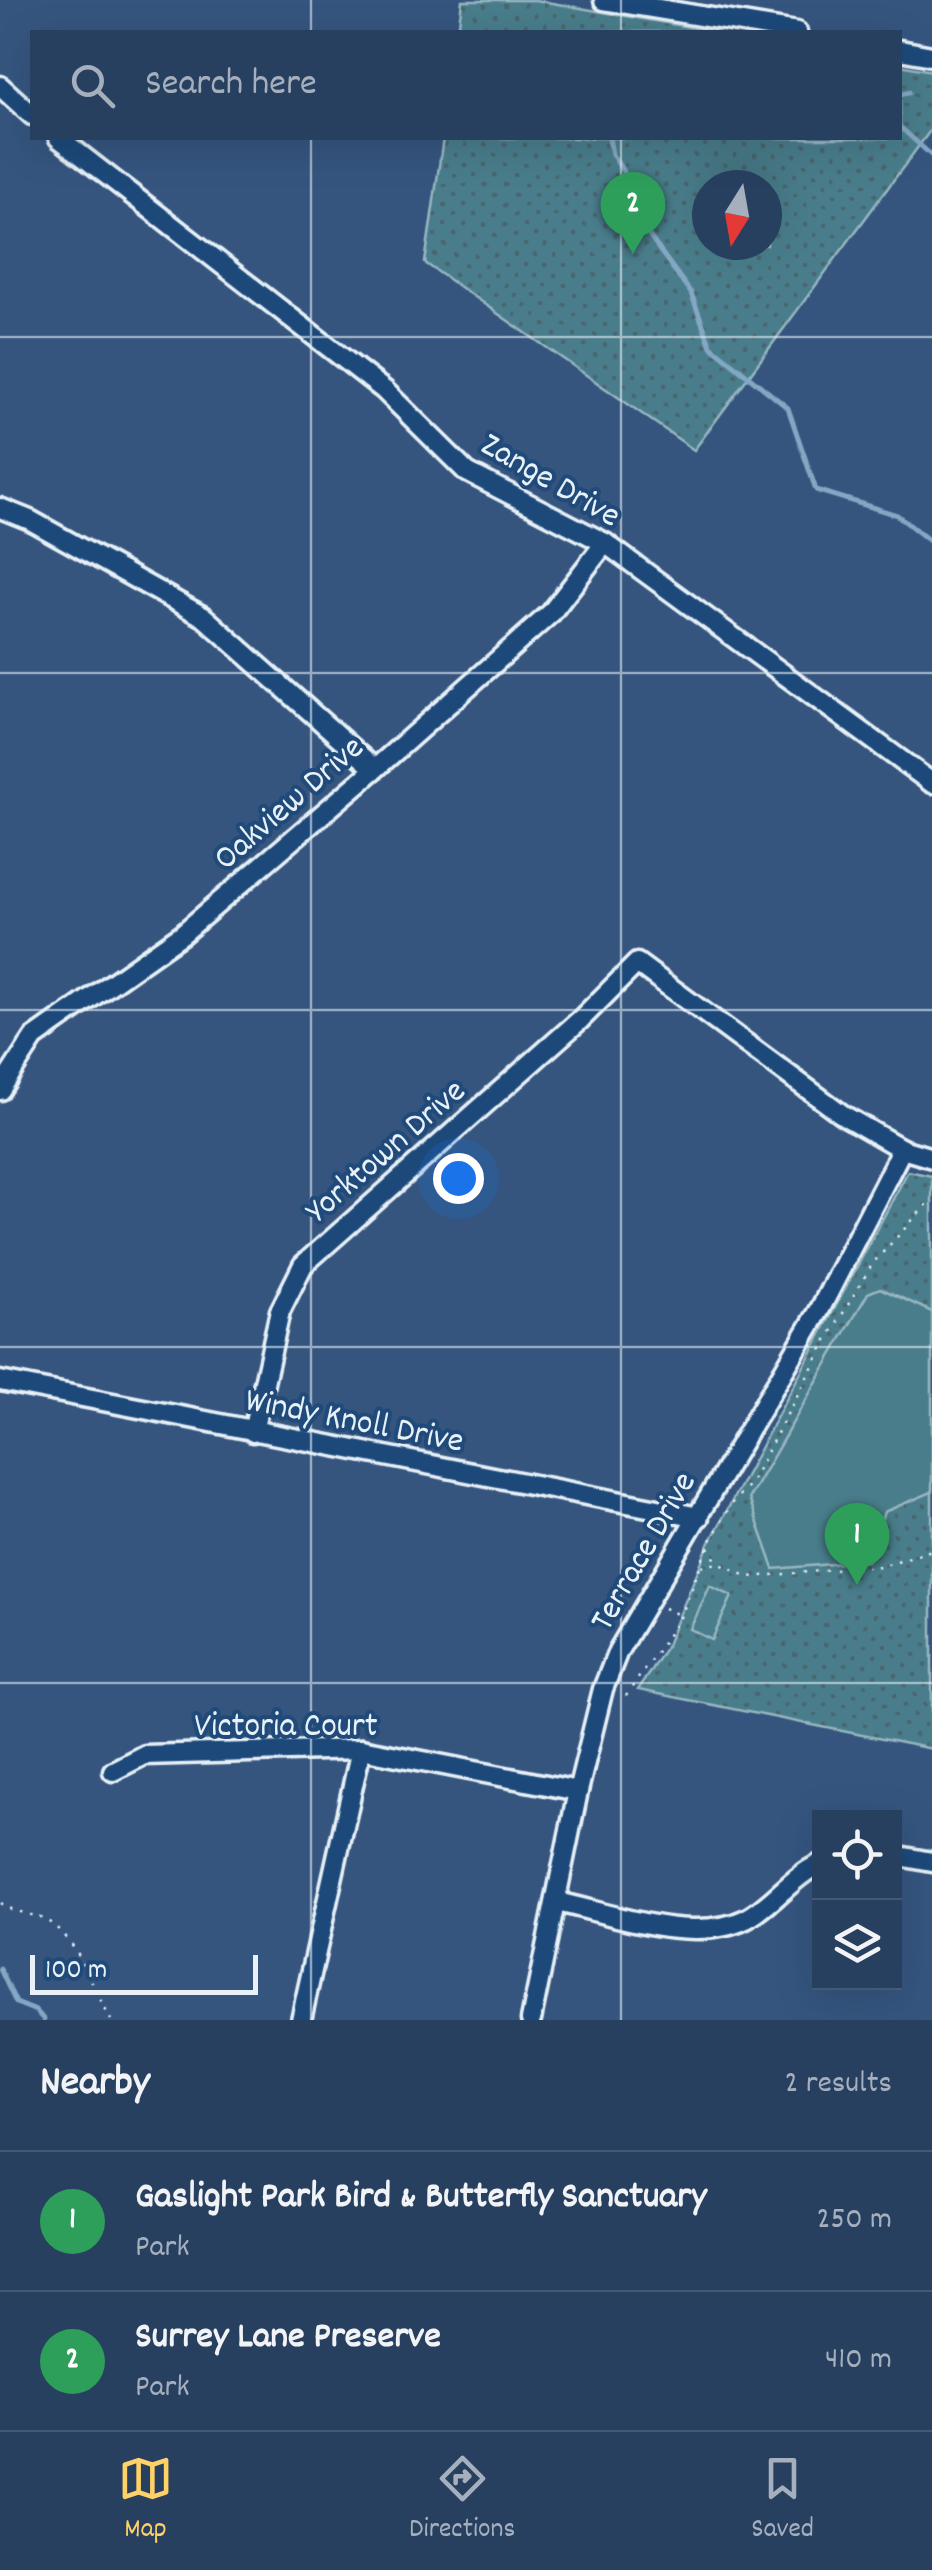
<!DOCTYPE html>
<style>
body{margin:0;font-family:Dekko,sans-serif;background:#304765;color:#f1f3f6}
.controls{position:absolute;right:30px;bottom:30px;display:grid;overflow:hidden;border-radius:0px;box-shadow:0 10px 40px #0002}
.controls button{width:90px;height:90px;display:grid;place-items:center;padding:0;border:0;border-bottom:2px solid #445974;background:#28405f;color:#f1f3f6;font:50px sans-serif}
.compass{position:absolute;left:692px;top:170px;width:90px;height:90px;border-radius:50%;background:#28405f;box-shadow:0 10px 40px #0002;rotate:191deg}
.scale{position:absolute;left:30px;bottom:25px;width:228px;box-sizing:border-box;padding-left:10px;border:5px solid #e8f1f8;border-top:0;font-size:28px;line-height:35px;white-space:nowrap;color:#e8f1f8;-webkit-text-stroke:8px #1f4a7a;paint-order:stroke}
.you{position:absolute;left:458px;top:1178px;width:35px;height:35px;margin:-25px;border:8px solid #fff;border-radius:50%;background:#1a73e8;box-shadow:0 0 0 15px #1a73e833}
.badge{display:grid;place-items:center;width:65px;height:65px;border-radius:50%;background:#ffd166;color:#fff;font-size:32px;font-weight:700}
.pin{position:absolute;translate:-50% -82px;filter:drop-shadow(0 2px 5px #0008)}
.pin::after{content:'';position:absolute;top:52px;width:35px;height:30px;background:inherit;clip-path:polygon(0 0,100% 0,50% 100%)}
.list{margin:0;padding:0;list-style:none}
h2{display:flex;justify-content:space-between;align-items:center;height:130px;margin:0;padding:0 40px;font-size:42px}
h2 small{font-size:32px;font-weight:400;color:#a5afbd}
.list li{display:grid;grid-template-columns:65px 1fr auto;gap:30px;align-items:center;box-sizing:border-box;height:140px;padding:0 40px;border-top:2px solid #445974}
.list b{display:block;font-size:38px;white-space:nowrap}
.list p{margin:0;font-size:32px;white-space:nowrap;color:#a5afbd}
.list em{font-size:32px;font-style:normal;color:#a5afbd}
.icon{flex:none;width:55px;height:55px;fill:none;stroke:currentColor;stroke-width:2;stroke-linecap:round;stroke-linejoin:round}
.map{position:relative;flex:none;width:932px;height:2020px;overflow:hidden}
.search{position:absolute;background:#28405f;box-shadow:0 10px 40px #0002;left:30px;right:30px;top:30px;height:110px;display:flex;align-items:center;gap:25px;box-sizing:border-box;padding:0 35px;border-radius:0px;color:#a5afbd;font-size:38px}
.sheet{height:410px;background:#28405f}
nav{display:flex;justify-content:space-around;align-items:center;box-sizing:border-box;height:140px;border-top:2px solid #445974;background:#28405f;font-size:28px;color:#a5afbd}
nav a{display:grid;justify-items:center;gap:5px}
nav .on{color:#ffd166}
.map>svg:first-child{display:block}
</style>
<div class="map">
<svg width="932" height="2020" viewBox="0 0 932 2020">
<defs>
<pattern id="grass-dots" width="8" height="8" patternUnits="userSpaceOnUse" patternTransform="scale(2.5)"><rect width="8" height="8" fill="#497d8b"/><path d="M2 2h.1M6 6h.1" fill="none" stroke="#48656e" stroke-width="1.8" stroke-linecap="round"/></pattern>
</defs>
<rect width="100%" height="100%" fill="#35557f"/>
<filter id="ink" filterUnits="userSpaceOnUse"><feTurbulence type="fractalNoise" baseFrequency=".01" numOctaves="2"/><feDisplacementMap in="SourceGraphic" scale="20" xChannelSelector="R" yChannelSelector="G"/><feConvolveMatrix kernelMatrix="1 2 1 2 8 2 1 2 1" color-interpolation-filters="sRGB"/></filter>
<g filter="url(#ink)">
<!-- grass -->
<g fill="url(#grass-dots)" stroke="#98b7c2" stroke-width="2.5" fill-rule="evenodd">
<path d="M462,0h73l182,32h-259z"/>
<path d="M900,65l32,6v57l-238,322 -269,-187 18,-125h457zM767,185v60h-60v-60z"/>
<path d="M908,1171l24,5v573l-294,-59 29,-45 41,-99z"/>
</g>
<!-- garden -->
<g fill="#497d8b" stroke="#98b7c2" stroke-width="2.5">
<path d="M880,1288l52,24v180l-48,20 -17,49 -93,8 -25,-71 119,-205z"/>
<path d="M710,1586l22,10 -20,44 -22,-11z"/>
</g>
<g fill="none" stroke-linecap="round" stroke-linejoin="round">
<!-- stream -->
<g stroke="#84a7c3" stroke-width="5">
<path d="M485,30l4,2"/>
<path d="M900,95l9,-3"/>
<path d="M900,127l32,29"/>
<path d="M609,138l3,16 24,38 5,33 50,68 20,53 77,62 28,82 81,25 35,28"/>
<path d="M0,1969l16,34 20,8 8,9"/>
</g>
<!-- street casing -->
<g stroke="#e8f1f8" stroke-width="25">
<g id="street">
<path d="M604,0l193,32"/>
<path d="M900,50l32,6"/>
<path d="M0,86l32,29"/>
<path d="M59,138l325,252 83,82 138,71 327,240"/>
<path d="M0,508l30,12 174,97 171,152"/>
<path d="M0,1090l34,-52 148,-104 193,-165 176,-156 54,-70"/>
<path d="M0,1381l699,136"/>
<path d="M253,1432l27,-121 23,-46 277,-245 57,-57 206,152 59,34 30,9"/>
<path d="M113,1771l31,-16 217,-6 217,42"/>
<path d="M894,1855l38,7"/>
<path d="M557,1902c55,12 136,43 189,17 27,-14 46,-43 74,-55"/>
<path d="M301,2020l60,-271"/>
<path d="M531,2020l47,-229 25,-102 15,-38 201,-340 83,-162"/>
</g>
</g>
<!-- path -->
<g stroke="#e8f1f8" stroke-width="2.5" stroke-dasharray="2.5 8" stroke-linecap="butt">
<path d="M709,1547l8,15"/>
<path d="M702,1566l16,-3 31,14 132,-11 51,-16"/>
<path d="M664,1608l15,7"/>
<path d="M626,1696l55,-80 27,-70 22,-40 21,-24 73,-137 49,-82 59,-64"/>
<path d="M0,1903c16,12 37,10 52,21 27,21 42,66 59,96"/>
</g>
<!-- street -->
<use href="#street" stroke="#1f4a7a" stroke-width="18"/>
</g>
</g>
<!-- grid -->
<path fill="none" stroke="#e8f1f8" stroke-width="2.5" stroke-opacity="0.55" d="M311,0v32M621,0v32M311,138v1882M621,138v1882M0,337h932M0,673h932M0,1010h932M0,1347h932M0,1683h932"/>
<g text-anchor="middle" stroke-width="8" stroke-linejoin="round" paint-order="stroke">
<!-- street labels -->
<g font-size="35" fill="#e8f1f8" stroke="#1f4a7a">
<text transform="translate(552 478) rotate(30)" y="12">Zange Drive</text>
<text transform="translate(287 801) rotate(-41)" y="12">Oakview Drive</text>
<text transform="translate(384 1149) rotate(-41)" y="12">Yorktown Drive</text>
<text transform="translate(355 1418) rotate(11)" y="12">Windy Knoll Drive</text>
<text transform="translate(641 1550) rotate(-60)" y="12">Terrace Drive</text>
<text x="286" y="1735">Victoria Court</text>
</g>
</g>
</svg>
<div class="controls">
<button><svg class="icon" aria-label="locate" viewBox="0 0 24 24"><circle cx="12" cy="12" r="6"/><path d="M12 2v4M12 18v4M2 12h4M18 12h4"/></svg></button>
<button><svg class="icon" aria-label="layers" viewBox="0 0 24 24"><path d="M12 4l9 5-9 5-9-5zM3 14l9 5 9-5"/></svg></button>
</div>
<svg class="compass" viewBox="-18 -18 36 36"><path d="M0-13l5 13h-10z" fill="#e53935"/><path d="M0 13l5-13h-10z" fill="#a5afbd"/></svg>
<div class="scale">100 m</div>
<div class="you"></div>
<div class="pin badge" style="left:857px;top:1585px;background:#2e9e5b">1</div>
<div class="pin badge" style="left:633px;top:254px;background:#2e9e5b">2</div>
<div class="search"><svg class="icon" aria-label="search" viewBox="0 0 24 24"><circle cx="10" cy="10" r="6"/><path d="M15 15l6 6"/></svg>Search here</div>
</div>
<section class="sheet">
<h2>Nearby<small>2 results</small></h2>
<ul class="list">
<li><span class="badge" style="background:#2e9e5b">1</span><div><b>Gaslight Park Bird &amp; Butterfly Sanctuary</b><p>Park</p></div><em>250 m</em></li>
<li><span class="badge" style="background:#2e9e5b">2</span><div><b>Surrey Lane Preserve</b><p>Park</p></div><em>410 m</em></li>
</ul>
</section>
<nav>
<a class="on"><svg class="icon" aria-label="map" viewBox="0 0 24 24"><path d="M3 6l6-2 6 2 6-2v14l-6 2-6-2-6 2zM9 4v14M15 6v14"/></svg>Map</a>
<a><svg class="icon" aria-label="directions" viewBox="0 0 24 24"><path d="M12 3l9 9-9 9-9-9zM9 14v-3h6M13 9l2 2-2 2"/></svg>Directions</a>
<a><svg class="icon" aria-label="saved" viewBox="0 0 24 24"><path d="M7 4h10v16l-5-4-5 4z"/></svg>Saved</a>
</nav>
